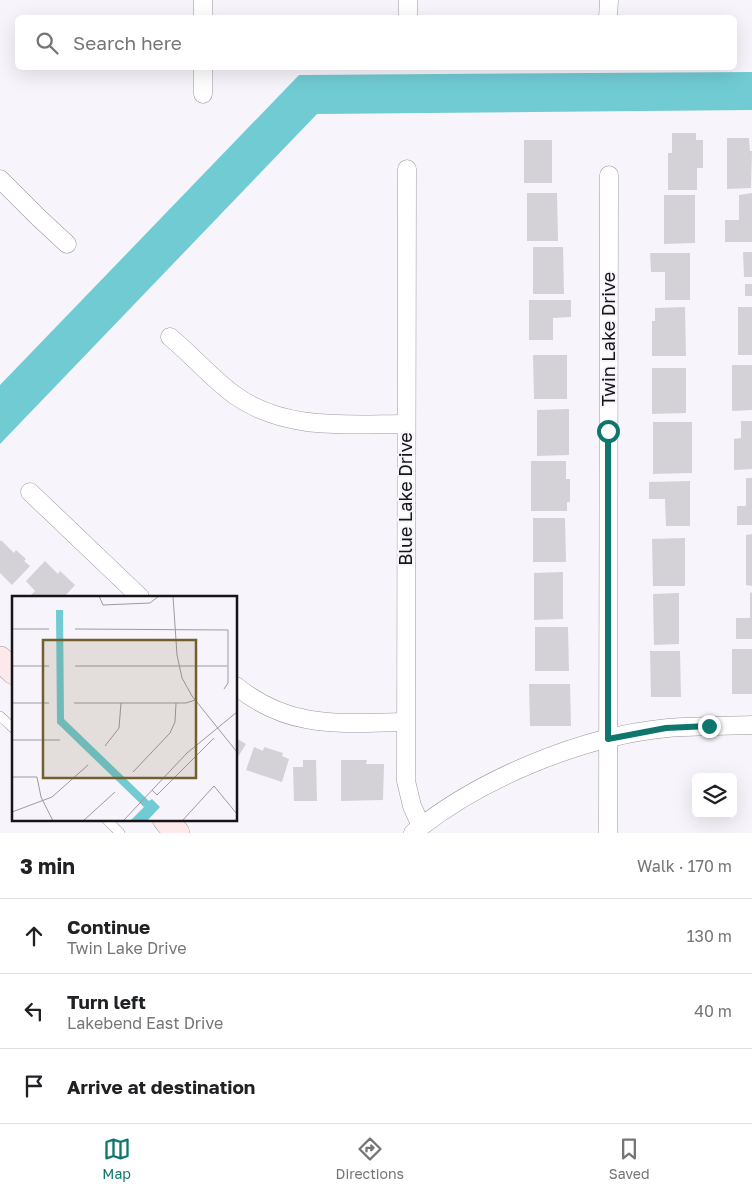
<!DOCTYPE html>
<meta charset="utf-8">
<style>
body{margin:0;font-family:"Golos Text",sans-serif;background:#f2f2f2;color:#202124}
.controls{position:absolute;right:15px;bottom:15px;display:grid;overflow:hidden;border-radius:8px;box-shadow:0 5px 20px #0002}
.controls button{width:45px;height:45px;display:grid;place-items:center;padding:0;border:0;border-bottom:1px solid #e0e0e0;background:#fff;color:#202124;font:25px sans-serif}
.stop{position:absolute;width:15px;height:15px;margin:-11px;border:4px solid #0f766e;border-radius:50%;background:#fff}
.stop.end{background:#0f766e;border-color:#fff;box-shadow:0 1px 5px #0008}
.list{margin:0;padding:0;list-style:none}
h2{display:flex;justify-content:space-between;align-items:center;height:65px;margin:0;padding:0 20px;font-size:21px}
h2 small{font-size:16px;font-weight:400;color:#757577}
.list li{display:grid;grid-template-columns:32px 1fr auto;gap:15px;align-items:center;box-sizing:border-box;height:75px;padding:0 20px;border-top:1px solid #e0e0e0}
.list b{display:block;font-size:19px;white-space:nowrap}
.list p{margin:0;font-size:16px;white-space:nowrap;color:#757577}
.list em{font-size:16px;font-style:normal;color:#757577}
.icon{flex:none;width:28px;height:28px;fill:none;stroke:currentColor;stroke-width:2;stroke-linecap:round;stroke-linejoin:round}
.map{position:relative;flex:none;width:752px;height:833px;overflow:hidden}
.search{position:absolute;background:#fff;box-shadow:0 5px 20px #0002;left:15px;right:15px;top:15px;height:55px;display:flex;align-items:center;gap:12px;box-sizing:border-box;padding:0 18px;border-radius:8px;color:#757577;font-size:19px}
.sheet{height:290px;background:#fff}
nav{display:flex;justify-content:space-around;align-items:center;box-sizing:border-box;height:70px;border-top:1px solid #e0e0e0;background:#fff;font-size:14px;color:#757577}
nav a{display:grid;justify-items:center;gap:2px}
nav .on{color:#0f766e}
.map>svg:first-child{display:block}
</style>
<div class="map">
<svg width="752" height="833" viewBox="0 0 752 833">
<rect width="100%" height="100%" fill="#f7f5fb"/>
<!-- water -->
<path fill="#71cbd3" d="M752,72v38l-435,4 -317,330v-59l299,-310z"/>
<!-- building -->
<g fill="#d4d2d7">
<path d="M672,133h24v7h7v28h-6v22h-29v-37h4z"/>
<path d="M727,138h22l1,13h2l-1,37 -24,1z"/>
<rect x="524" y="140" width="28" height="43"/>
<path d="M527,193h30l1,48h-31z"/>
<path d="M752,193v49h-27v-22h14v-25z"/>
<path d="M664,195h31v48l-31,1z"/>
<path d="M533,247h30l1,47h-31z"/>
<path d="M743,252h9v25h-8z"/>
<path d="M650,253h40v47h-25v-28h-14z"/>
<rect x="745" y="284" width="7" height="12"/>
<path d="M529,300h42v17l-18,1v22h-24z"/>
<path d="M685,307l1,49h-34v-35h3v-13z"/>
<rect x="738" y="307" width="14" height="48"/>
<path d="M533,355h34v44h-33z"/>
<path d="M732,365h20v45l-20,1z"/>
<path d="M652,368h34v45l-34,1z"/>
<path d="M569,409v46l-32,1v-46z"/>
<path d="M741,421h11v48l-18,1v-31l7,-1z"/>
<path d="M653,422h39v51l-39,1z"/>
<path d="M531,461h35v18h4v23h-3v9h-36z"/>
<path d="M746,478h6v47h-15v-19h9z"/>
<path d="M690,481v45h-24l-1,-27h-16v-17z"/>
<path d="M533,518h32l1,44h-33z"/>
<path d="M752,534v52l-6,-1v-50z"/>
<path d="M685,538v48h-32l-1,-47z"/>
<path d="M1,540l13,13 2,-3 10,9 -2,2 6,5 -18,19 -12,-12v-31z"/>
<path d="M45,561l13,13 2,-3 15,14 -11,12h-35l6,-6 -9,-10z"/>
<path d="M563,572v47l-29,1v-47z"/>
<path d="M752,592v47h-16v-21h14v-25z"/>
<path d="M679,593v51l-25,1 -1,-51z"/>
<path d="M535,627h33l1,44h-34z"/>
<rect x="732" y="649" width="20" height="45"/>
<path d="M650,651h30l1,46h-30z"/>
<path d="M529,684h41l1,42h-41z"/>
<path d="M236,738l10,6 -10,16z"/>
<path d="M254,747l9,4 1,-4 19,6 -1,3 7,3 -7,23 -36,-12z"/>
<path d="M303,760h13l1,41h-23l-1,-34h10z"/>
<path d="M341,760h26l-1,4h18l-1,36 -42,1z"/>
</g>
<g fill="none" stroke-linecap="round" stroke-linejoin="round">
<!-- lane casing -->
<g stroke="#9a989e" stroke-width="10">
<g id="lane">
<path d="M0,716l14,13"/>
<path d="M106,819l14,14"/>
</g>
</g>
<!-- street casing -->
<g stroke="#9a989e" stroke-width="19">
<g id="street">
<path d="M203,18v-18"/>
<path d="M408,18v-18"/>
<path d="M608,18l1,-18"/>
<path d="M203,94v-26"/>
<path d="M407,169l-1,612 6,25 9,20"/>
<path d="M0,179l39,39 28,26"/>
<path d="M170,337c22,18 43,43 66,59 50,35 112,28 170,28"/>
<path d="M30,492l110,105"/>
<path d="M236,686c54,44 105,37 169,36"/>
<path d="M413,833c66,-54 169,-97 255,-105 28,-2 56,-2 84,-3"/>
<path d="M608,833l1,-658"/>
</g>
</g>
<!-- secondary casing -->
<g stroke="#9a989e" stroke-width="26">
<g id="secondary">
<path d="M0,659l14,13"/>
<path d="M165,819l12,14"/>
</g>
</g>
<!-- lane -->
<use href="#lane" stroke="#fff" stroke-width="9"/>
<!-- street -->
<use href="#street" stroke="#fff" stroke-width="18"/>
<!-- secondary -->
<use href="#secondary" stroke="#fde8eb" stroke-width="25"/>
</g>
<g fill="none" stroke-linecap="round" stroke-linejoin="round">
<!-- route -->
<path stroke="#0f766e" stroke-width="6" d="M608,431v308l58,-11 43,-2"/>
</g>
<g text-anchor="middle" stroke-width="4" stroke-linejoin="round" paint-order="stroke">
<!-- street labels -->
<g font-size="18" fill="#151517" stroke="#f7f5fb">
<text transform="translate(609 339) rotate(-90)" y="6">Twin Lake Drive</text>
<text transform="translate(406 499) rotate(-90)" y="6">Blue Lake Drive</text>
</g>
</g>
<!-- overview -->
<g transform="translate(12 596)">
<rect width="225" height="225" fill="#f7f5fb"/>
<path d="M44,14h7l1,109 85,82 3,-2 8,8 -13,14h-17l14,-14 -87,-84z" fill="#71cbd3"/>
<path fill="none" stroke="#9d9ba0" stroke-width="1" d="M87,0l4,9 47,-2 9,-7M161,0l4,59 5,23 10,18 45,56M0,33h37M63,33l153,1v53l-4,6M0,70h37M63,70h152M0,107h37M62,107h112l9,-3M0,144h48M93,150l14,-18 2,-25M121,176l37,-39 5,-11 1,-19M0,181h25l4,20 12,24M140,194l5,5 57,-57M0,216l40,-15 36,-32M71,225l32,-29M111,225l64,-68 50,-41M170,225l32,-35 23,28"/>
<path fill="#71602e" fill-opacity="0.15" stroke="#71602e" stroke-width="2.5" d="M31,44h153v138h-153z"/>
<rect width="225" height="225" fill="none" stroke="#151517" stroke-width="2.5"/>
</g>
</svg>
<div class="controls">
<button><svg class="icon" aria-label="layers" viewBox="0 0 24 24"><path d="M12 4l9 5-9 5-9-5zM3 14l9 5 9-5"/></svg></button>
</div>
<div class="stop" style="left:608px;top:431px"></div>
<div class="stop end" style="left:709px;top:726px"></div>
<div class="search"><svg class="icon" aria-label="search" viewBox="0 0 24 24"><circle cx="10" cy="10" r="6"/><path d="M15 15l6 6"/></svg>Search here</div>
</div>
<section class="sheet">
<h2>3 min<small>Walk · 170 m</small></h2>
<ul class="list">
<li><svg class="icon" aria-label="ahead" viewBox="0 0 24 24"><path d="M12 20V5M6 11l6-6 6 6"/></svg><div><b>Continue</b><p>Twin Lake Drive</p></div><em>130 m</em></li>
<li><svg class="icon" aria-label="left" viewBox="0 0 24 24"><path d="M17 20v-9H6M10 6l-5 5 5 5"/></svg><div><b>Turn left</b><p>Lakebend East Drive</p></div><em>40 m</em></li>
<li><svg class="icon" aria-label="arrive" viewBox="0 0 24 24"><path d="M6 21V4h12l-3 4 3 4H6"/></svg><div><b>Arrive at destination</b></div></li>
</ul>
</section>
<nav>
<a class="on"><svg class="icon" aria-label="map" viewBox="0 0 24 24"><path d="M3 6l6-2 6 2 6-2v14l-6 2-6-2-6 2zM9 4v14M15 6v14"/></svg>Map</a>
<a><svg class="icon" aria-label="directions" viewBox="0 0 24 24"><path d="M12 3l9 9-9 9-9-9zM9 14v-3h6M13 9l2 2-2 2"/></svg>Directions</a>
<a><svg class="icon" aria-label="saved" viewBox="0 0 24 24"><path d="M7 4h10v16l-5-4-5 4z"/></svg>Saved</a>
</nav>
